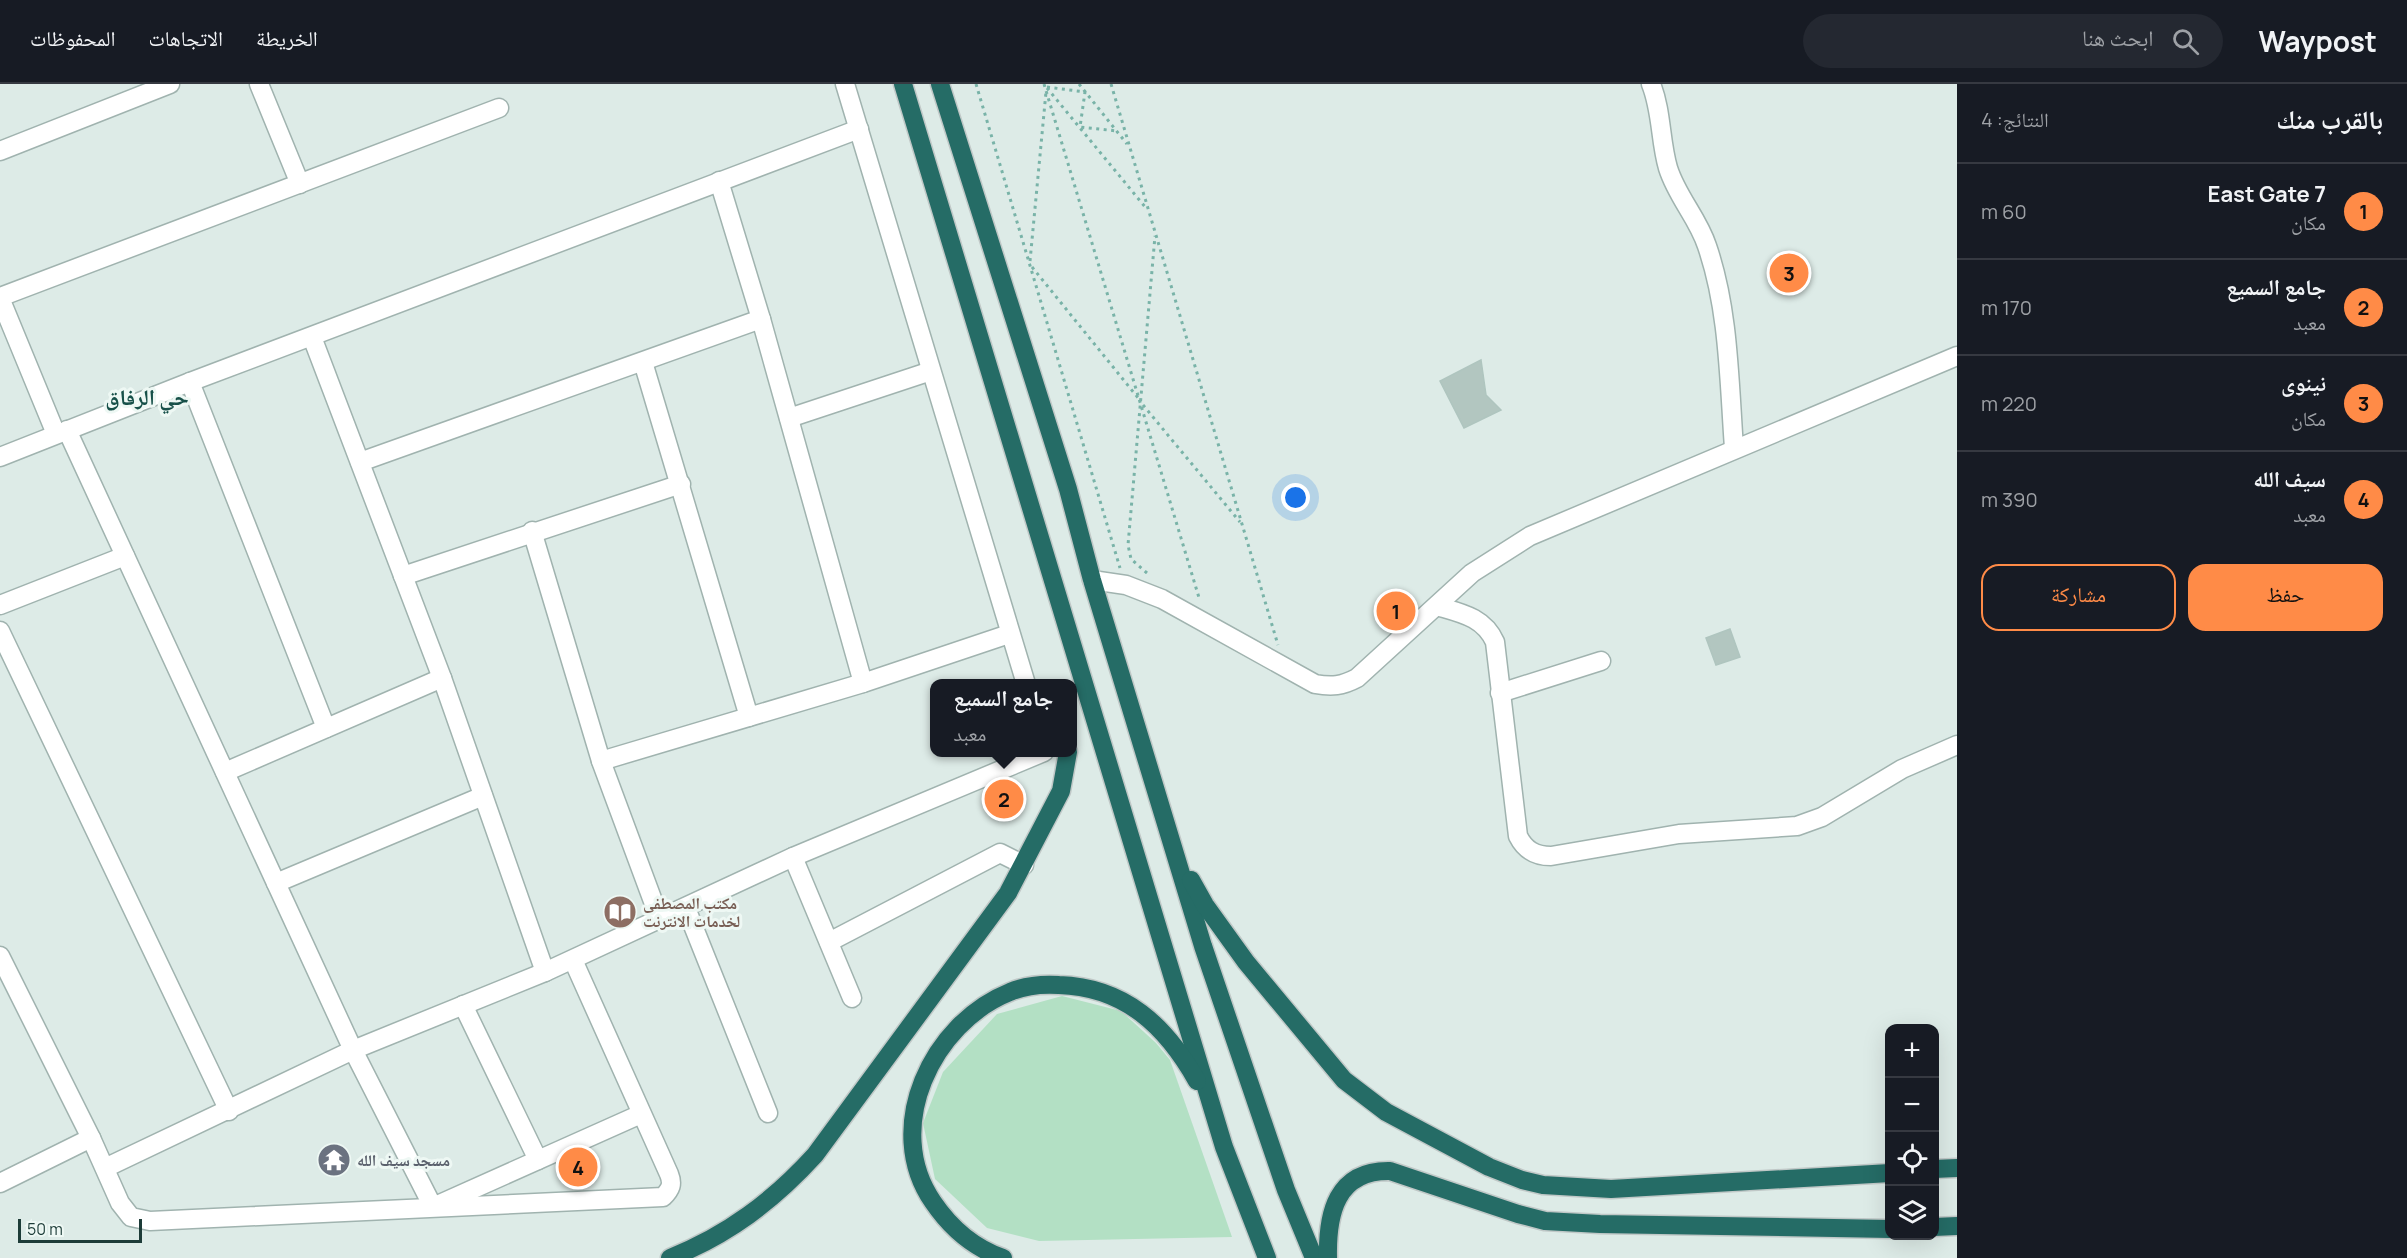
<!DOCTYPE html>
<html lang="ar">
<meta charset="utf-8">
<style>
body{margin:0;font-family:Manrope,"Noto Naskh Arabic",sans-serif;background:#242831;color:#f1f3f6;direction:rtl}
.controls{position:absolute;right:18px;bottom:18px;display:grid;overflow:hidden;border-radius:12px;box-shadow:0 6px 24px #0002}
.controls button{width:54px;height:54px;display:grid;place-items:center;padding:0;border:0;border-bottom:2px solid #363941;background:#171b24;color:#f1f3f6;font:30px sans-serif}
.scale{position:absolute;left:18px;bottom:15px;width:124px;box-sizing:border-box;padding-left:6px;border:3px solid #1d3c38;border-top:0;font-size:16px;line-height:21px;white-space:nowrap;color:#1d3c38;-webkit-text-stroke:4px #eef8f4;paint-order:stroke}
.you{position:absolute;left:1296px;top:414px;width:21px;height:21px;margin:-15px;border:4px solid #fff;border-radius:50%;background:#1a73e8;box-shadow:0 0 0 9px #1a73e833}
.badge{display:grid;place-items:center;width:39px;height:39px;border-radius:50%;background:#ff8b47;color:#111;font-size:20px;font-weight:700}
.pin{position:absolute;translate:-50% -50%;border:3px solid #fff;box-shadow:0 2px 6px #0006}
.popup{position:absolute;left:930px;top:595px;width:147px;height:78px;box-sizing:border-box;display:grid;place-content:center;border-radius:12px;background:#171b24;filter:drop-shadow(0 2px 4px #0005);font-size:20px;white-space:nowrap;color:#9ea1a6}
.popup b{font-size:22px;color:#f1f3f6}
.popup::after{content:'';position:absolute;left:50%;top:100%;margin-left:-12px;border:12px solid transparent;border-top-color:#171b24}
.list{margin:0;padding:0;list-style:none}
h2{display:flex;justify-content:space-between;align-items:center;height:78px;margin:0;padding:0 24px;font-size:26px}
h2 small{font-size:20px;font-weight:400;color:#9ea1a6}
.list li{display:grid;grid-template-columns:39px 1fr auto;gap:18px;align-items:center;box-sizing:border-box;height:96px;padding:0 24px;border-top:2px solid #363941}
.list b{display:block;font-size:22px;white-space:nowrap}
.list p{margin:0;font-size:20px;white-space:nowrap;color:#9ea1a6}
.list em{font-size:20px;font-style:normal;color:#9ea1a6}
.actions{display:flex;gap:12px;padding:18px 24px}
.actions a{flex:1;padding:14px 0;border:2px solid #ff8b47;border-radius:18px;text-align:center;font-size:21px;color:#ff8b47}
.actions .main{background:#ff8b47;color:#111}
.icon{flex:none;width:33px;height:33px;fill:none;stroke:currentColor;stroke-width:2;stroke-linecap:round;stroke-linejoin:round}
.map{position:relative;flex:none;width:1957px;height:1174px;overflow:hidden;direction:ltr}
header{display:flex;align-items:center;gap:36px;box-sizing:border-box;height:84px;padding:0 30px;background:#171b24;border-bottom:2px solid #363941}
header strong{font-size:28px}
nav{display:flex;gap:33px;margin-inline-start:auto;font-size:21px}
.search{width:420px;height:54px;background:#242831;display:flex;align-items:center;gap:15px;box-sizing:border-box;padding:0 21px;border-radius:33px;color:#9ea1a6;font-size:22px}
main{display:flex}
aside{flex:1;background:#171b24}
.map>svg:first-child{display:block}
</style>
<header>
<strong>Waypost</strong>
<div class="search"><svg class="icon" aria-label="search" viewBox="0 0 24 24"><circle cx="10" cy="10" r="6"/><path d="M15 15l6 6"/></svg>ابحث هنا</div>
<nav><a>الخريطة</a><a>الاتجاهات</a><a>المحفوظات</a></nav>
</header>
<main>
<aside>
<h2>بالقرب منك<small>النتائج: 4</small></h2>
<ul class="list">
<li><span class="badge">1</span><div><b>East Gate 7</b><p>مكان</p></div><em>60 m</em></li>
<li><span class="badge">2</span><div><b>جامع السميع</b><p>معبد</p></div><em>170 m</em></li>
<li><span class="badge">3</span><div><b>نينوى</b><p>مكان</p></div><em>220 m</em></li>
<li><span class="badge">4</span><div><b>سيف الله</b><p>معبد</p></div><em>390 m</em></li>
</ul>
<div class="actions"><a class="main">حفظ</a><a>مشاركة</a></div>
</aside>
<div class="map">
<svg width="1957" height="1174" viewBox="0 0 1957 1174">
<rect width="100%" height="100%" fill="#ddebe7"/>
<!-- green -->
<path fill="#b3e0c4" d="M1062,912l59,15 35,32 14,17 62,177 -193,4 -52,-13 -52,-49 -12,-56 20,-51 54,-58z"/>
<!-- building -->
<g fill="#b2c6c0" stroke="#afc5bf" stroke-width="1.5">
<path d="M1481,276l5,35 15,15 -37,18 -24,-47z"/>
<path d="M1730,545l10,28 -24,8 -10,-27z"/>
</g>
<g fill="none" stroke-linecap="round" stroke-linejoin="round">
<!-- minor casing -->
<g stroke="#a0b3af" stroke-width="21">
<g id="minor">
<path d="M259,0l41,100"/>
<path d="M845,0l181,600"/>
<path d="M1651,0c11,27 9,57 17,84 9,29 30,50 39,78 22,64 22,134 27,202"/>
<path d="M0,67l170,-67"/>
<path d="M719,97l42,138 102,364"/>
<path d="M0,213l499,-189"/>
<path d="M0,214l56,136"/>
<path d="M312,253l130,341 103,294"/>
<path d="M643,278l106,355"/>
<path d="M190,298l136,346"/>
<path d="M789,334l142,-47"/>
<path d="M67,346l286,620 80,157 208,-93"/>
<path d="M0,373l190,-75 669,-253"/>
<path d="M360,378l401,-143"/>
<path d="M532,447l69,230 59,159"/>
<path d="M403,492l278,-92"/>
<path d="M1092,496l34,5 36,14 153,85c17,3 27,2 42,-6l115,-105 58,-37 427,-180"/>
<path d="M0,521l125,-49"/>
<path d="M1437,522c24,7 47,11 58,36l23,194c7,14 17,20 33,20l128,-22 118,-8 25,-9 80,-48 55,-24"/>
<path d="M0,547l229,480"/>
<path d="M1500,609l101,-32"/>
<path d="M601,677l262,-78 146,-49"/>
<path d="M225,688l217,-94"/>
<path d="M793,773l59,141"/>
<path d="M276,799l207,-87"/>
<path d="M686,824l82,205"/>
<path d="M829,858l171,-89 24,12"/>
<path d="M0,872l91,182 29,65 11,14 19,4 513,-24c8,-8 10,-13 6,-23l-96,-214"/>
<path d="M463,921l75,155"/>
<path d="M105,1084l248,-118 192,-78 248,-115 251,-105"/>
<path d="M0,1099l91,-45"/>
</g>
</g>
<!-- highway casing -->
<g stroke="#c0c8c7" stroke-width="21">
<g id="highway">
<path d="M903,0l321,1063 43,111"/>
<path d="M940,0l128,405 24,91 111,366 83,244 28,68"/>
<path d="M1191,796l14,25 41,57 98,118 42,32 103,55 33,13 21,5 68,4 279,-16"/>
<path d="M1934,1085l23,-1"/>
<path d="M1934,1143l23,-1"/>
<path d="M670,1174c58,-23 103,-57 145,-103l193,-262 53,-102 7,-39"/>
<path d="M1003,1174c-29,-10 -53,-31 -70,-56 -51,-74 -1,-179 77,-210 16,-7 33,-8 49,-7 66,2 107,41 138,96"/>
<path d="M1328,1174c-1,-44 8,-88 62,-87l128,43 27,7 55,3 290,5"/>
</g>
</g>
<!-- path -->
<g stroke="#79b3a8" stroke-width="3" stroke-dasharray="3 4.5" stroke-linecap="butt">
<path d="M976,0l144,484"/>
<path d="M1044,0l156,517"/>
<path d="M1079,0l48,60"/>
<path d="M1111,0l167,561"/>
<path d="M1047,3l38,5 -5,35 37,4"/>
<path d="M1047,4l99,120"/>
<path d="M1030,177l16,-169"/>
<path d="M1032,183l107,132"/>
<path d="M1143,321l97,117"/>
<path d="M1147,489l-16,-14 -3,-14 27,-309"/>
</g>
<!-- minor -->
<use href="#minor" stroke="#fff" stroke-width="18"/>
<!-- highway -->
<use href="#highway" stroke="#256c66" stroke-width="18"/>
</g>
<!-- icons -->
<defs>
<g id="library-disc" transform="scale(1.725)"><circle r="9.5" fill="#8d6e63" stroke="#eef8f4"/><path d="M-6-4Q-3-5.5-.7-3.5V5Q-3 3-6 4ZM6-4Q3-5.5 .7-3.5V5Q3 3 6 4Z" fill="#fff"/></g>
<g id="temple-disc" transform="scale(1.725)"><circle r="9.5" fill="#6b7280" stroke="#eef8f4"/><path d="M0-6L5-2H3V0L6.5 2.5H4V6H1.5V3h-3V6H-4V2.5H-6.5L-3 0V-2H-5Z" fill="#fff"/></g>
</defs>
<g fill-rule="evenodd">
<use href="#library-disc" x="620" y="828"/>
<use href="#temple-disc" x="334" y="1076"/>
</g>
<g text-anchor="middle" stroke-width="6" stroke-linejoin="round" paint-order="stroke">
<!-- education labels -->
<g font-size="16" font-weight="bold" fill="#785e54" stroke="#eef8f4" text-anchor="start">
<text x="643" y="825">مكتب المصطفى<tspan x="643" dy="18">لخدمات الانترنت</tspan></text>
</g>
<!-- worship labels -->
<g font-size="16" font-weight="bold" fill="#5b616d" stroke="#eef8f4" text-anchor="start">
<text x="357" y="1082">مسجد سيف الله</text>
</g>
<!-- district labels -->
<g font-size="22" font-weight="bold" fill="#175049" stroke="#eef8f4">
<text x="147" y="321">حي الرفاق</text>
</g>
</g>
</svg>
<div class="controls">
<button>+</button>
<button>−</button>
<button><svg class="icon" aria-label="locate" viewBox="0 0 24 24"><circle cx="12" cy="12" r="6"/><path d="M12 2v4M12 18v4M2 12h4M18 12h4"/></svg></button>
<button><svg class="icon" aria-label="layers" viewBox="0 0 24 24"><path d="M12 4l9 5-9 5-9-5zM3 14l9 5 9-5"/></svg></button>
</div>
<div class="scale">50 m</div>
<div class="you"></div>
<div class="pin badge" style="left:1396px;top:527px">1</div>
<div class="pin badge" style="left:1004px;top:715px">2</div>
<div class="popup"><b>جامع السميع</b>معبد</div>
<div class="pin badge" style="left:1789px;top:189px">3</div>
<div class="pin badge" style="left:578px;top:1083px">4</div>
</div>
</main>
